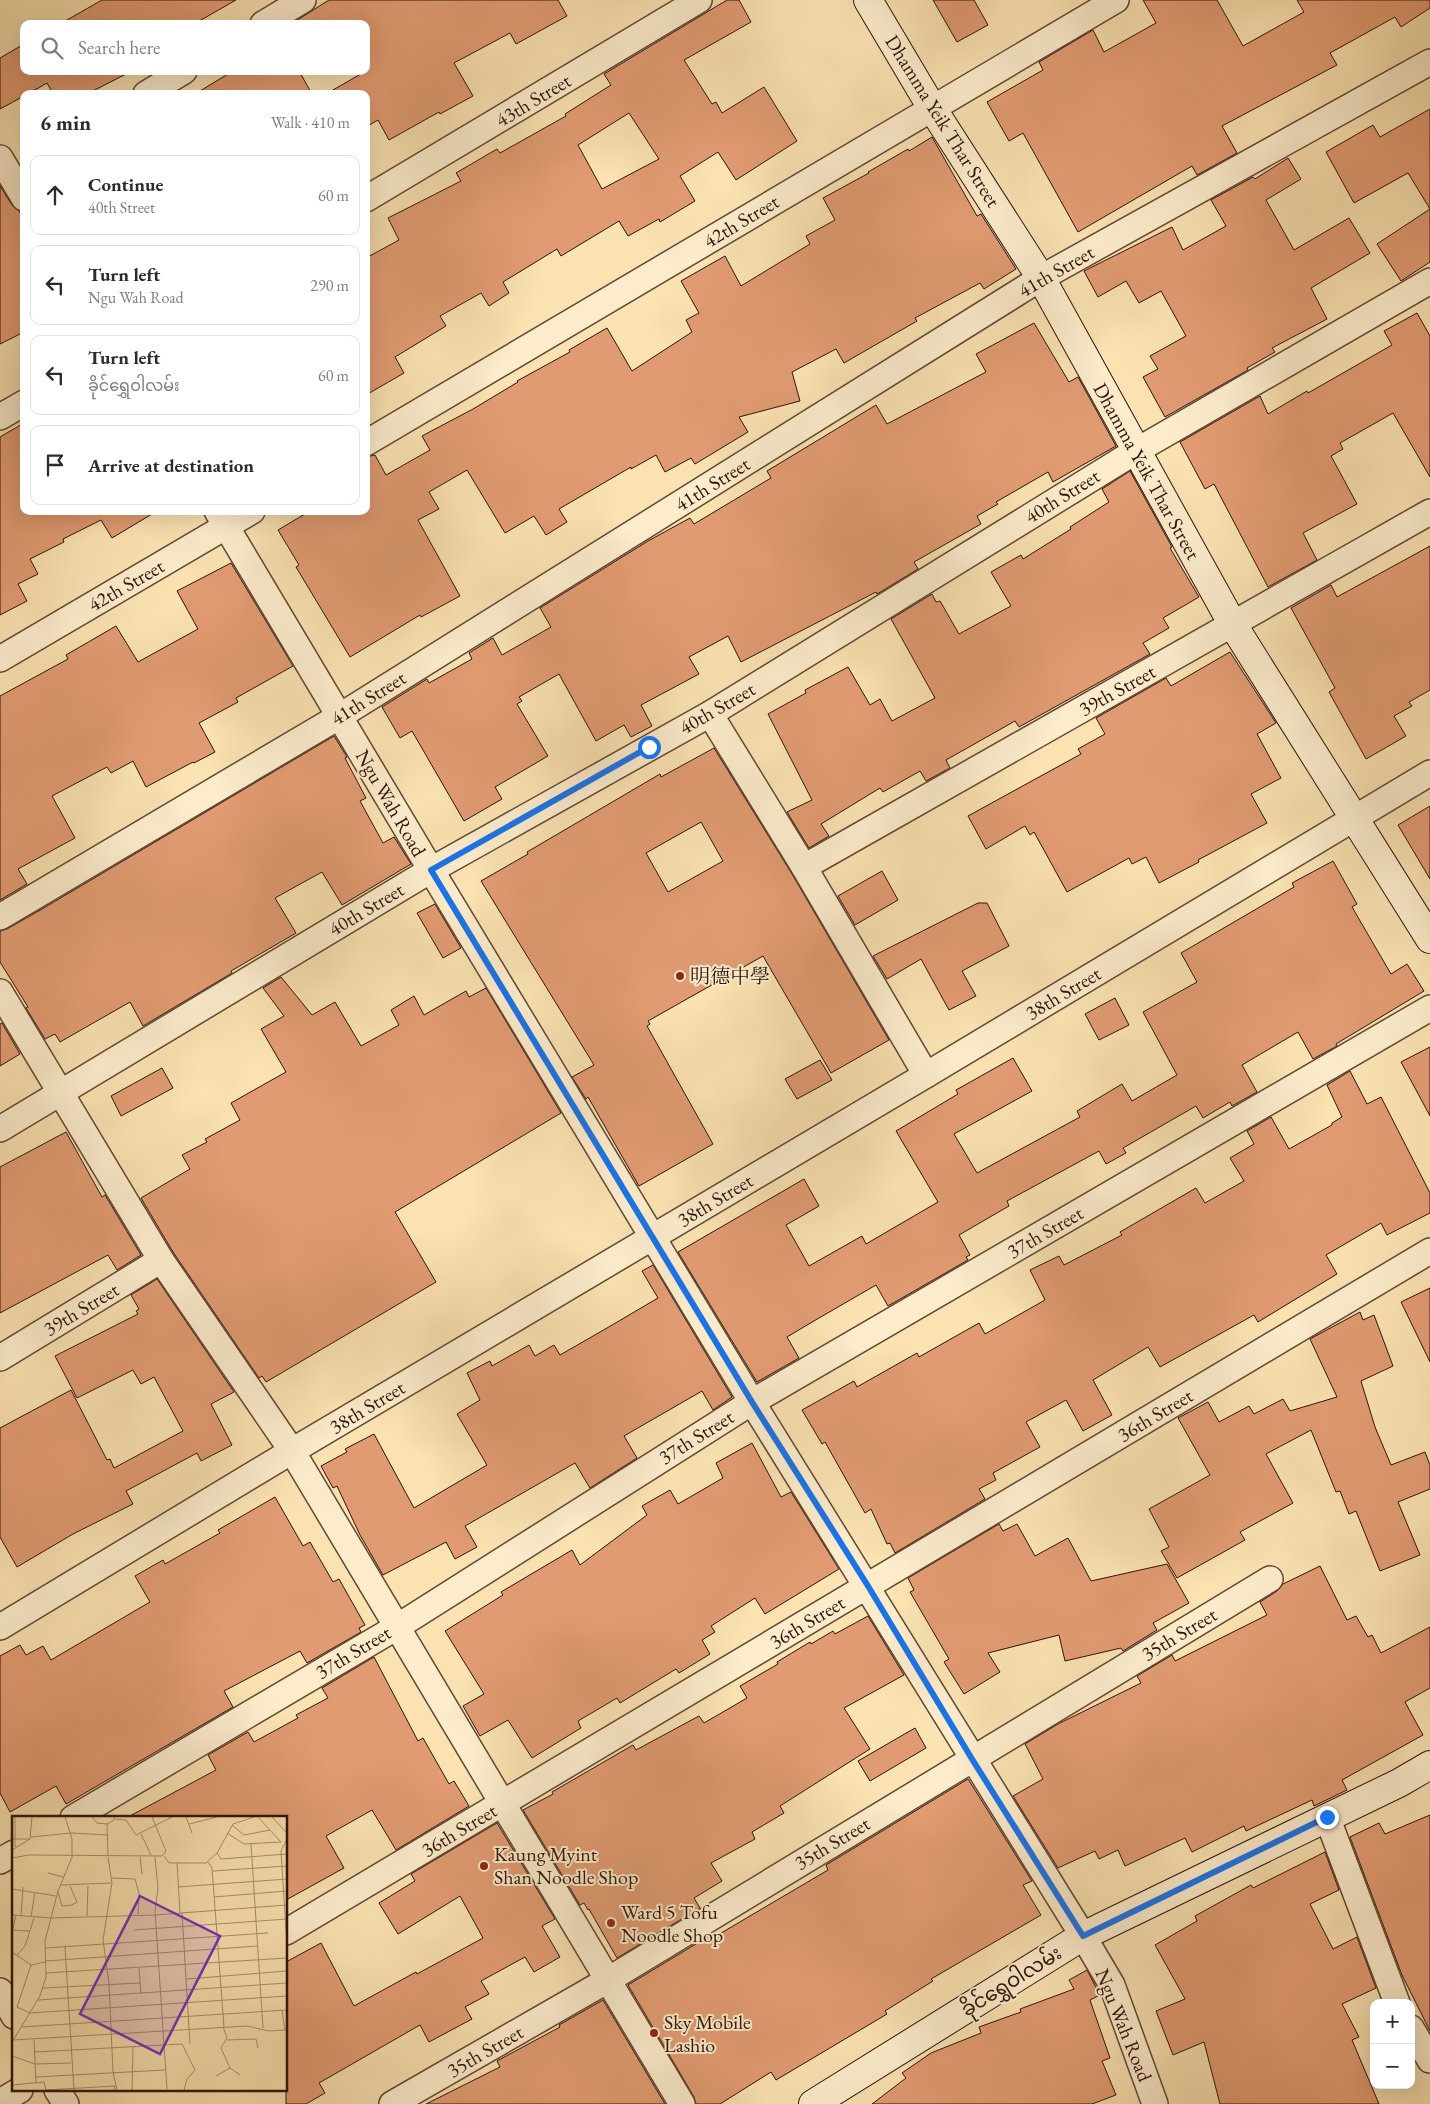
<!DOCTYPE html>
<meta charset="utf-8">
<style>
body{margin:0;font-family:"EB Garamond","Noto Serif SC","Noto Sans Myanmar",serif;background:#f2f2f3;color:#2b2b33}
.controls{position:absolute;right:15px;bottom:15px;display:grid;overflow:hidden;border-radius:10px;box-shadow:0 5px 20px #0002}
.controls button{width:45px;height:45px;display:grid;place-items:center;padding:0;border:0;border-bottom:1px solid #e1e1e2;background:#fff;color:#2b2b33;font:25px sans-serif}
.stop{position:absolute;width:15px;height:15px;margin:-11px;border:4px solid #1a73e8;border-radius:50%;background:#fff}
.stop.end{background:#1a73e8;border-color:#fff;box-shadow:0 1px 5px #0008}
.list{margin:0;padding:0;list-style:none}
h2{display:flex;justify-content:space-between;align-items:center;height:65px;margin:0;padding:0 20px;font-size:21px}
h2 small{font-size:16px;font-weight:400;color:#7c7c81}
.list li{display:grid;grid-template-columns:32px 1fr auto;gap:15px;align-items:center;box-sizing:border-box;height:80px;margin:0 10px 10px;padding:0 10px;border:1px solid #e1e1e2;border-radius:10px}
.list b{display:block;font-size:19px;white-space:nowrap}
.list p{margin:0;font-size:16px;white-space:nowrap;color:#7c7c81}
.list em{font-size:16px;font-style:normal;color:#7c7c81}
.icon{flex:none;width:28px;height:28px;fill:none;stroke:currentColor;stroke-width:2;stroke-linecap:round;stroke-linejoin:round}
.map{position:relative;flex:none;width:1430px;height:2104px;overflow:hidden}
.search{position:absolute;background:#fff;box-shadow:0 5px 20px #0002;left:20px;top:20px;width:350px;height:55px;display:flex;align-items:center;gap:12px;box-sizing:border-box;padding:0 18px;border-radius:10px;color:#7c7c81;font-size:19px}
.panel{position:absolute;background:#fff;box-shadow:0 5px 20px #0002;left:20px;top:90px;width:350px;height:425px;border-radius:10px}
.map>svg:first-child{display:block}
</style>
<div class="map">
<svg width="1430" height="2104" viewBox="0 0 1430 2104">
<rect width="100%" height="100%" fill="#fae2b1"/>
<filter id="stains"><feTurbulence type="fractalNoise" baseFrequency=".004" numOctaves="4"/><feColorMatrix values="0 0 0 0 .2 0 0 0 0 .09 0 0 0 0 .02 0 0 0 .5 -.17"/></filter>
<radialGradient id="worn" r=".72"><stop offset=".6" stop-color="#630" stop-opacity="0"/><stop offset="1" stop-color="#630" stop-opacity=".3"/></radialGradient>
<!-- building -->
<g fill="#e19b72" stroke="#2e1309" fill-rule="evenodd">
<path d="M102,0h134l-42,24h-134z"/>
<path d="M329,0h229l9,16 -51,28 -6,-11 -56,30 19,33 -33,18 -1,-2 -50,28 -11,-20 -12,7v-33h-40l40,-23v-47h-75z"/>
<path d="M727,0h12l12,22 -67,38 28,44 4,-2 6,11 42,-26 33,54 -61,39 -18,-28 -38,24 15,25 -35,21 -1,-3 -31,17 -9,-15 -58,35 -4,-7 -54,33 6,11 -20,13 -8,-13 -41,23 6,10 -51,31 9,16 -38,22v-137l33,-18 -11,-22 73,-37 -5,-8 41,-24 3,4 66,-37 -1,-2 46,-29 -7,-11zM629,113l30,46 -57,30 -24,-44z"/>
<path d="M933,0h41l14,25 -31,17z"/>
<path d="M1143,0h74l26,46 61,-34 -7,-12h133v8l-29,19 -6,-10 -65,36 7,12 -115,61 15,27 -40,22 -5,-9 -114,66 -55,-99 -14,8 -22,-39 56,-32 -4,-8 54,-32 11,22 52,-29z"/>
<path d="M24,44v27h108l-45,23h-34l-6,-11 -19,11h-4v2l-24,13v-51z"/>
<path d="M233,71h66l13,23h-117z"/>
<path d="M1430,109v153l-29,19 -24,-37 53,-35 -22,-36 -54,30 -28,-51 47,-27 7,12z"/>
<path d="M932,137l45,79 4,-2 35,55 -32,20 -4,-6 -65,35 2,3 -73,42 -8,-14 -44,23 8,29 -61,16 9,15 -53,32 -4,-6 -26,14 -9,-17 -25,14v-2l-72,42 8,13 -21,13 -12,-19 -29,17 -38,-63 -38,22 10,17 -21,11 42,76 -39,21 -1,-2 -70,42 -54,-90 3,-2 -21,-35 32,-19h56v-54l9,-2 11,20 44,-25 -8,-14 51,-27 45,-27 -1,-1 53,-29 -1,-2 38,-22 25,43 60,-39 -6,-12 13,-7 -18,-32 44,-25 16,30 69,-42 -4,-8 29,-16 -12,-22 46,-25 -1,-1 40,-23 1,2z"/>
<path d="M1288,158l13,21 -35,21 28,50 55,-32 21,35 -59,35 16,31 -55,29 3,4 -28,16 1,2 -83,47 -22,-40 15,-8 -8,-13 36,-20 -25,-45 -22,12 -13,-22 -28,16 -14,-26 88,-44 11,23 43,-24 -15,-26 42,-23 2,2z"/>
<path d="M0,186l12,19 7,6 5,9v112l-24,12z"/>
<path d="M1417,313l13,23v141l-37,-64 -53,30 3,6 -12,7 26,48 -54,29 14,27 -49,27 -54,-103 -9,5 -25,-47 80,-46 8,18 39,-23 1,2 84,-48 -8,-14z"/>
<path d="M1034,323l35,59 9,-5 38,69 -63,36 -5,-10 -52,30 2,2 -21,12 4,8 -67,38 4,7 -41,25 -1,-2 -135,70 -13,-26 -39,21 10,17 -58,31 11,21 -21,11 -7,-12 -28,16 -37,-67 -40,23 3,4 -5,3 31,52 -53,31 7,12 -38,22 -52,-90 -12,7 -18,-31 45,-28 2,4 43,-24 -3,-6 24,-15 9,17 49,-28 -11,-19 108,-67 42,-23 4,6 77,-46 -4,-7 109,-66 11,19 99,-52 -10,-18z"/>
<path d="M24,423v88h133l-45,27 -11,-18 -38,19 1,3 -34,17 8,15 -20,10 9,17 -27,14v-178z"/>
<path d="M1130,471l42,76 -2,1 29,49 -36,21 6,10 -26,15 7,11 -131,73 -4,-6 -69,39 4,8 -24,13 -6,-10 -37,21 -3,-4 -59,36 8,12 -20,12 -22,-36 25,-12 -44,-86 38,-21 -1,-3 43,-23 22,38 10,-6 12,22 43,-23 -44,-79 41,-25 4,8 4,-1 19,33 52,-28 -20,-34 30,-17 2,4 48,-30 -1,-2 39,-25 -7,-13z"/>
<path d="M1430,546v144l-21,12 3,4 -18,10 12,20 -40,23 -37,-67 6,-4 -44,-80 40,-23 6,12z"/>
<path d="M231,563l62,103 -57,32 2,4 -39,21 16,29 -21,11 -1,-1 -47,25 -13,-26 -22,12 -4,-6 -55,29 23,42 -57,31 9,15 -27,16v-204l68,-37 -2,-4 50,-29 22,36 60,-33 -21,-38z"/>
<path d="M1230,652l46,71 -19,11 24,44 -30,16 16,29 -69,37 1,2 -40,21 -13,-26 -14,7 -3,-6 -62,34 -33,-60 -4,3 -5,-9 -39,23 -18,-33 113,-62 -3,-5 27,-15 -9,-16 70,-40 5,8z"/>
<path d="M334,736l13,21 -2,1 21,40 -6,3 23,42 11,-6 17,27 -69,41 -20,-33 -47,26 21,35 -65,38 1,2 -89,53 -13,-24 -70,40 -5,-8 -10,5 -19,-31 2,-1 -28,-45v-31l7,-2 35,-20z"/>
<path d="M714,748l78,126 97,166 -58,33 -68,-117 -115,65 2,3 -3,2 66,118 -74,42 -51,-89 -2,2 -14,-22 22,-12 -113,-184 47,-27 -1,-2 133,-78 1,3zM701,822l22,39 -55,31 -22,-39z"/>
<path d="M1430,806v73l-32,-54z"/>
<path d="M1333,861l24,43 -5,3 39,67 16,-10 17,27 -88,53 1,2 -24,13 -15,-27 -56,33 15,27 -25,14 -2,-4 -27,16 -7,-12 -73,42 3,5 -20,11 -7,-13 -92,50 2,5 -50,29 11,20 -4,2 2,3 -80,46 -12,-21 -57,33 -32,19 12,21 -42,24 -79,-130 126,-73 15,27 -33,19 23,41 53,-30 4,8 72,-42 -42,-71 62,-37 -2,-4 57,-32 19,33 -78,43 23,39 103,-56 -3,-6 45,-27 10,17 45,-26 -34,-63 54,-30 -16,-29 113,-66 -2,-4z"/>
<path d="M882,871l16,29 -43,25 -17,-29z"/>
<path d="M978,903h9l22,43 -47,25 14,25 -27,14 -28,-51 -34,20 -14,-23z"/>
<path d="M435,904l26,44 -18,10 -26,-45z"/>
<path d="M281,977l31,38 23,-13 26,44 38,-21 -8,-15 23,-14 10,19 42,-24 3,6 17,-9 75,125 -166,99 41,70 -170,100 -4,-6 -3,2 -86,-126 -32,-54 49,-29 -8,-14 25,-13 -2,-3 35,-19 -9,-17 55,-31 -25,-43 23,-13 -21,-28z"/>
<path d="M1115,998l14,27 -30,15 -14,-26z"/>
<path d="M2,1023l18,31 -20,12v-42z"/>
<path d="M1430,1047v69l-29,-54z"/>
<path d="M820,1060l12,20 -35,19 -12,-20z"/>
<path d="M162,1068l11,20 -52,28 -10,-20z"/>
<path d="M1350,1071l17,33 14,-7 49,96v20l-43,22 -6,-12 -55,32 11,19 -79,48 -4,-7 -94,52 -12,-20 -55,33 19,35 -29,16 -17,-31 -40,22 14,25 -47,26 3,7 -17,9 6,10 -90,54 -5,-10 -3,1 -16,-35 -6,4 -40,-71 -3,2 -20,-34 52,-29 3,6 60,-34 2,4 60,-34 6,11 60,-34 -15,-30 29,-14 5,9 58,-30 -2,-3 76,-44 9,15 39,-22 -14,-23 24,-14 -7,-13 24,-14 18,32 43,-24v-2l10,-6 -15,-32z"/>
<path d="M66,1132l36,65 3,-2 36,60 -24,15 -9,-15 -108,58v-146z"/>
<path d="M653,1265l79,132 -19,13 -11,-19 -78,45 13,22 -47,30 -15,-25 -110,63 12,21 -22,12 -9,-17 -63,33 -23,-40 -23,-49 -4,2 -12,-22 26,-14 -2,-3 29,-15 40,74 73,-43 -30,-51 23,-14 -13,-27 23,-12 2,5 37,-21 6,11 19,-11 6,10 47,-27 51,-30 -16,-27z"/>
<path d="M157,1279l77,113 -23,12 21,41 -31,16 -4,-8 -71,38 7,13 -60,30 -56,33 -17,-30v-109l71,-38 36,70 3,-1 4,9 69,-37 -29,-54 -13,7 -8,-14 -56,28 -22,-42 83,-42 -2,-3 3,-2 -8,-14z"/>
<path d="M1430,1288v74l-29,-60z"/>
<path d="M1360,1312l3,8 11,-5 19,51 -32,15 14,46 16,38 34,-13 5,13v24l-32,13 22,53 -40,16 -24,-60 -7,3 -9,-23 -4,1 -25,-62 -45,24 27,49 -53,29 5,8 -68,38 -16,-27 8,-4 -20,-38 61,-34 -32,-57 30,-16 11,20 30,-16 5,8 29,-15 7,12 47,-14 -27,-58z"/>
<path d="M752,1443l29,54 10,-5 48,77 -74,45 -10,-16 -44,28 4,6 -13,8 8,14 -31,19 -3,-4 -56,34 -3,-5 -39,23 3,7 -49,30 -24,-38 -28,16 -17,-30 21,-12 -39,-63 58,-36 -2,-3 71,-42 8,15 67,-50 -5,-9 28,-16 8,14 45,-26 -7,-15z"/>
<path d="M275,1497l28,49 7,-4 23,40 6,-3 26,46 -6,3 2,4 -54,31 -7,-12 -76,40 9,16 -167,97 -10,-18 -46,26 -10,-19v-137l20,-11 6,10 17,-9 8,14 99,-58 -15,-26 28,-16 2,4 55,-31 -2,-3z"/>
<path d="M999,1524l4,7 14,-7 18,32 33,-18 23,43 76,-17 22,39 -36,20 4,7 -34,21 -2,-3 -56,13 -6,-26 -71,18 12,19 -36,22 -20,-32 5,-3 -39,-67 4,-2 -6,-12z"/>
<path d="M1320,1566l27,54 9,-4 12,21 4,-2 9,18 49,-26v61l-25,14 18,33 -81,45 5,10 -33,16 -2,-6 -66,31 -2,-5 -52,26 -7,-14 -60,28 -7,-16 -19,9 -4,-8 -37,17 -45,-72 30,-17 -18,-35 33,-20 83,-41 -4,-7 35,-21 3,6 92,-46 -7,-13 17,-11 6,-7z"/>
<path d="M868,1616l36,59 -60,33 26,41 -90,57 4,7 -32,19 3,7 -44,24 11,18 -28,17 6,10 -83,50 -28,-49 -1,1 -4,-7 -4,2 -57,-95 30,-16 -1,-2 81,-47 3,5 63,-34 5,7 43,-25 -7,-12 38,-22 -1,-2 33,-20 1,2 22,-13 2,3z"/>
<path d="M374,1657l44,84 5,-3 26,46 5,-3 15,25 -73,44 -24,-40 -46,26 18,32 -58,32v-82h-160l90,-48 -8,-15 40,-23 6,10 44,-24 -2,-3 32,-17 -6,-10z"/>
<path d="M915,1728l11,20 -56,33 -12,-20z"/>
<path d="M968,1779l64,102 -9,4 18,30 -110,64 2,2 -48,30 2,3 -111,66 -5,-8 -51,32h-24l-2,-7 -66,-112 86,-52 2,3 112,-66 -2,-5z"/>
<path d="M1430,1815v216l-28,-56 -52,-138 29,-14 6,11z"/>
<path d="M497,1823l58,96 -13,7 18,31 -26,15 -9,-15 -44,24 8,13 -24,13 7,12 -43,23 -9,-17 -101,58 6,10 -19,11h-20v-142l35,-19 33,63 62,-34 1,2 66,-36 -23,-42 -62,38 -19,-31 36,-22 -4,-7z"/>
<path d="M1325,1852l14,38 -29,14 23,45 24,-12 19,51 -34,16 17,33 -7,3 27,64h-159l-16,-62 -31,13 -17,-44 29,-12 -30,-54 42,-24 -2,-5 56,-31 2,3z"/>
<path d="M1087,1970l13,25 -10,5 20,58 -8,3 14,34 -24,9h-220l34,-26 -4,-5 29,-20 50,-20 -2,-6 42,-15 -1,-3 54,-20 -5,-9z"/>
<path d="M603,2000l62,104h-239l74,-37 -3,-6 63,-34 -1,-2z"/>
</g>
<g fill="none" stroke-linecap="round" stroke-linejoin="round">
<!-- street casing -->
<g stroke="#614733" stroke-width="28">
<g id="street">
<path d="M263,24l40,-24"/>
<path d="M146,94l38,-23"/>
<path d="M0,158l24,40"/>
<path d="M366,199l333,-199"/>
<path d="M0,417l24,-14"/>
<path d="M366,443l750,-443"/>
<path d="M217,511l214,359 321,532 331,534 29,49 43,119"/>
<path d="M0,659l252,-148"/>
<path d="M710,714l94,153 122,208"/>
<path d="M804,867l626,-355"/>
<path d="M0,917l340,-201 701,-438 389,-216"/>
<path d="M0,992l161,268 131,191 390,653"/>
<path d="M0,1129l431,-259 279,-156 426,-263 294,-170"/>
<path d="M0,1358l161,-98"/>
<path d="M0,1627l292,-176 634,-376 504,-302"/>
<path d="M1327,1817l70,186"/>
<path d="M73,1818l324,-191 355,-225 678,-394"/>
<path d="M0,1861l14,-8"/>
<path d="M286,1932l1144,-681"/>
<path d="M0,1991l14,25"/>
<path d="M1411,2028l19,32"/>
<path d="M57,2090l9,14"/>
<path d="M0,2102l20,-12"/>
<path d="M392,2104l216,-124 662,-401"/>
</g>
</g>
<!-- secondary casing -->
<g stroke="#2e1309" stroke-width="30">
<g id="secondary">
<path d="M868,0l64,108 109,170 192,347 197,314"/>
<path d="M813,2104l270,-168 316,-153 31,-18"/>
</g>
</g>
<!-- street -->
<use href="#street" stroke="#fceccc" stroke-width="25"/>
<!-- secondary -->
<use href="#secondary" stroke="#fceccc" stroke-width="28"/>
</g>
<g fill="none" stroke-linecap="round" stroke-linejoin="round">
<!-- route -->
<path stroke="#1a73e8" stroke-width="6" d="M649,747l-218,123 321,532 116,184 104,173 111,177 244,-119"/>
</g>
<!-- markers -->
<g fill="#8f2418" stroke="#fceccc" stroke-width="2">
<circle cx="680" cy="976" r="5"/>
<circle cx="484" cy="1866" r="5"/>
<circle cx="611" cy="1923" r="5"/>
<circle cx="654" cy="2033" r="5"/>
</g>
<g text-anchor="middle" stroke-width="4" stroke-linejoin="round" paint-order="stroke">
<!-- street labels -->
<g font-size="20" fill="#2e1309" stroke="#fceccc">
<text transform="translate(533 100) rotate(-31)" y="7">43th Street</text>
<text transform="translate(943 121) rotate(58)" y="7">Dhamma Yeik Thar Street</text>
<text transform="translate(741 221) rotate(-31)" y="7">42th Street</text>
<text transform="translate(1056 271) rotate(-30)" y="7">41th Street</text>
<text transform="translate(1147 471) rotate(61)" y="7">Dhamma Yeik Thar Street</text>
<text transform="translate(712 484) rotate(-32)" y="7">41th Street</text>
<text transform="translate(1062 496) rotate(-32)" y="7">40th Street</text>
<text transform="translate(126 585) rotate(-30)" y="7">42th Street</text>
<text transform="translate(1117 690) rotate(-29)" y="7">39th Street</text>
<text transform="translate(368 698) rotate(-32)" y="7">41th Street</text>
<text transform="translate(717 708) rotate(-30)" y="7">40th Street</text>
<text transform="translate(391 803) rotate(60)" y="7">Ngu Wah Road</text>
<text transform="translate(366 909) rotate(-31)" y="7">40th Street</text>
<text transform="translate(1063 993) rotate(-31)" y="7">38th Street</text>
<text transform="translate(715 1200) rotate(-31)" y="7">38th Street</text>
<text transform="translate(1045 1232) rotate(-30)" y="7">37th Street</text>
<text transform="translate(81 1309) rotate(-31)" y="7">39th Street</text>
<text transform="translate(367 1407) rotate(-31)" y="7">38th Street</text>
<text transform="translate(1155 1415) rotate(-31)" y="7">36th Street</text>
<text transform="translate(696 1437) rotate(-32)" y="7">37th Street</text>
<text transform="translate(807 1622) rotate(-31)" y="7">36th Street</text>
<text transform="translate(1179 1634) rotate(-31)" y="7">35th Street</text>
<text transform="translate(353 1652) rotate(-31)" y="7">37th Street</text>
<text transform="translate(459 1830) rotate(-31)" y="7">36th Street</text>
<text transform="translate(832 1843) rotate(-31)" y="7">35th Street</text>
<text transform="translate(1011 1981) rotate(-32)" y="7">ခိုင်ရွှေဝါလမ်း</text>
<text transform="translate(1124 2025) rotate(68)" y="7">Ngu Wah Road</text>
<text transform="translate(485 2051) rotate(-30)" y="7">35th Street</text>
</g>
<!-- poi labels -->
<g font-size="20" fill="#2e1309" stroke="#fceccc" text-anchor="start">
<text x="690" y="983">明德中學</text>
<text x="494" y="1861">Kaung Myint<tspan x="494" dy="23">Shan Noodle Shop</tspan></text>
<text x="621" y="1919">Ward 5 Tofu<tspan x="621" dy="23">Noodle Shop</tspan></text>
<text x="664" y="2029">Sky Mobile<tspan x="664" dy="23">Lashio</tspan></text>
</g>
</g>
<!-- overview -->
<g transform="translate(12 1816)">
<rect width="275" height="275" fill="#fae2b1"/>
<path fill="none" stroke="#a88f6e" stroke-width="1" d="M3,1v30M80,1l5,6 10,1 7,-4v-3M174,1l6,16M246,1l23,25M260,1l15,16M103,3l11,1 10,15 36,-18M95,8l1,32M177,8l28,-7M220,9l12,10 26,-5M215,17l17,11 37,-2M129,18l10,21M19,21l40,-4 37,2M1,23h17M275,23l-6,12 6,95M239,28l12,184M0,34l18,-11 2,-22M205,37l4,6 66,-5M152,40l5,7h37l11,-10 16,-29 21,-7M96,41l4,26 -9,57 6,44 4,88 4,18M128,41l2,17M143,41l3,31 -3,23 12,178M0,42l17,-3 133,1 4,-5 -14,-34M196,46l4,6 12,159M165,47l3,50M201,55l74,-5M36,57l15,4M100,62l23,1 4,14 -1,21M49,69l50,-2M166,71l109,-8M0,73l44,7M46,76l4,14 10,-1 5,-3 -7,-16M202,81l73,-6M170,97l8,131M0,99l39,3 104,-3 132,-10M9,100l2,-29M75,100l1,-30M19,101l4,-25M1,114l16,1M122,114l153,-11M0,117l4,-18M53,131l9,143M33,132l223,-15M0,136l19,13 14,-3M5,139l8,-9 9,-28M33,145l213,-15M19,149l-14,42 13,6 257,-17M127,152l2,26M34,157l241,-15M175,163l100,-8M31,172l97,-5M26,184l249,-17M270,194l3,20M10,211l265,-17M211,211l4,11 -6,10 9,20M1,224l234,-14 22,5 18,-1M22,224l2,43M215,224l29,-1 2,9M0,226l28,-46 6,-19 -1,-36 13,-50 14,-34v-18l-7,-22M23,236l147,-8 13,26 -8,9 -3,11M0,240l23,8 36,-1M204,260l14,-8 10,7M24,261l129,-7M0,269l32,-3 2,8M34,274l69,-4 -1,4M120,274l1,-43"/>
<path fill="#7b2cbf" fill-opacity="0.15" stroke="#7b2cbf" stroke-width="2.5" d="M128,80l80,40 -60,118 -80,-40z"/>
<rect width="275" height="275" fill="none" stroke="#2e1309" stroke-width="2.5"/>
</g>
<rect width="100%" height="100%" filter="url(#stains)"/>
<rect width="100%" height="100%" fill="url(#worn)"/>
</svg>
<div class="controls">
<button>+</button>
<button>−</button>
</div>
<div class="stop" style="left:649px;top:747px"></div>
<div class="stop end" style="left:1327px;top:1817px"></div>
<div class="search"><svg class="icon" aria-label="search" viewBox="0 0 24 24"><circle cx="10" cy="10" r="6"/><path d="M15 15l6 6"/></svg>Search here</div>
<section class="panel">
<h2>6 min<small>Walk · 410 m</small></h2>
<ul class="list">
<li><svg class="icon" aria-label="ahead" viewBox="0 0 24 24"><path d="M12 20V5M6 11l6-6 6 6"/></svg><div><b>Continue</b><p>40th Street</p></div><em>60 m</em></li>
<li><svg class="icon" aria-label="left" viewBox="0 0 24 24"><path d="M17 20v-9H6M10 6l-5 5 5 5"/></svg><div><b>Turn left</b><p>Ngu Wah Road</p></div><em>290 m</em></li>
<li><svg class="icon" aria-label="left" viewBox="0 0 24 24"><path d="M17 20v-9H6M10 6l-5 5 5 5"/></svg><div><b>Turn left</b><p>ခိုင်ရွှေဝါလမ်း</p></div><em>60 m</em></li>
<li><svg class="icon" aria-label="arrive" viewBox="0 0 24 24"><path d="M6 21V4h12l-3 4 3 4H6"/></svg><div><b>Arrive at destination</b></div></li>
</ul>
</section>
</div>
